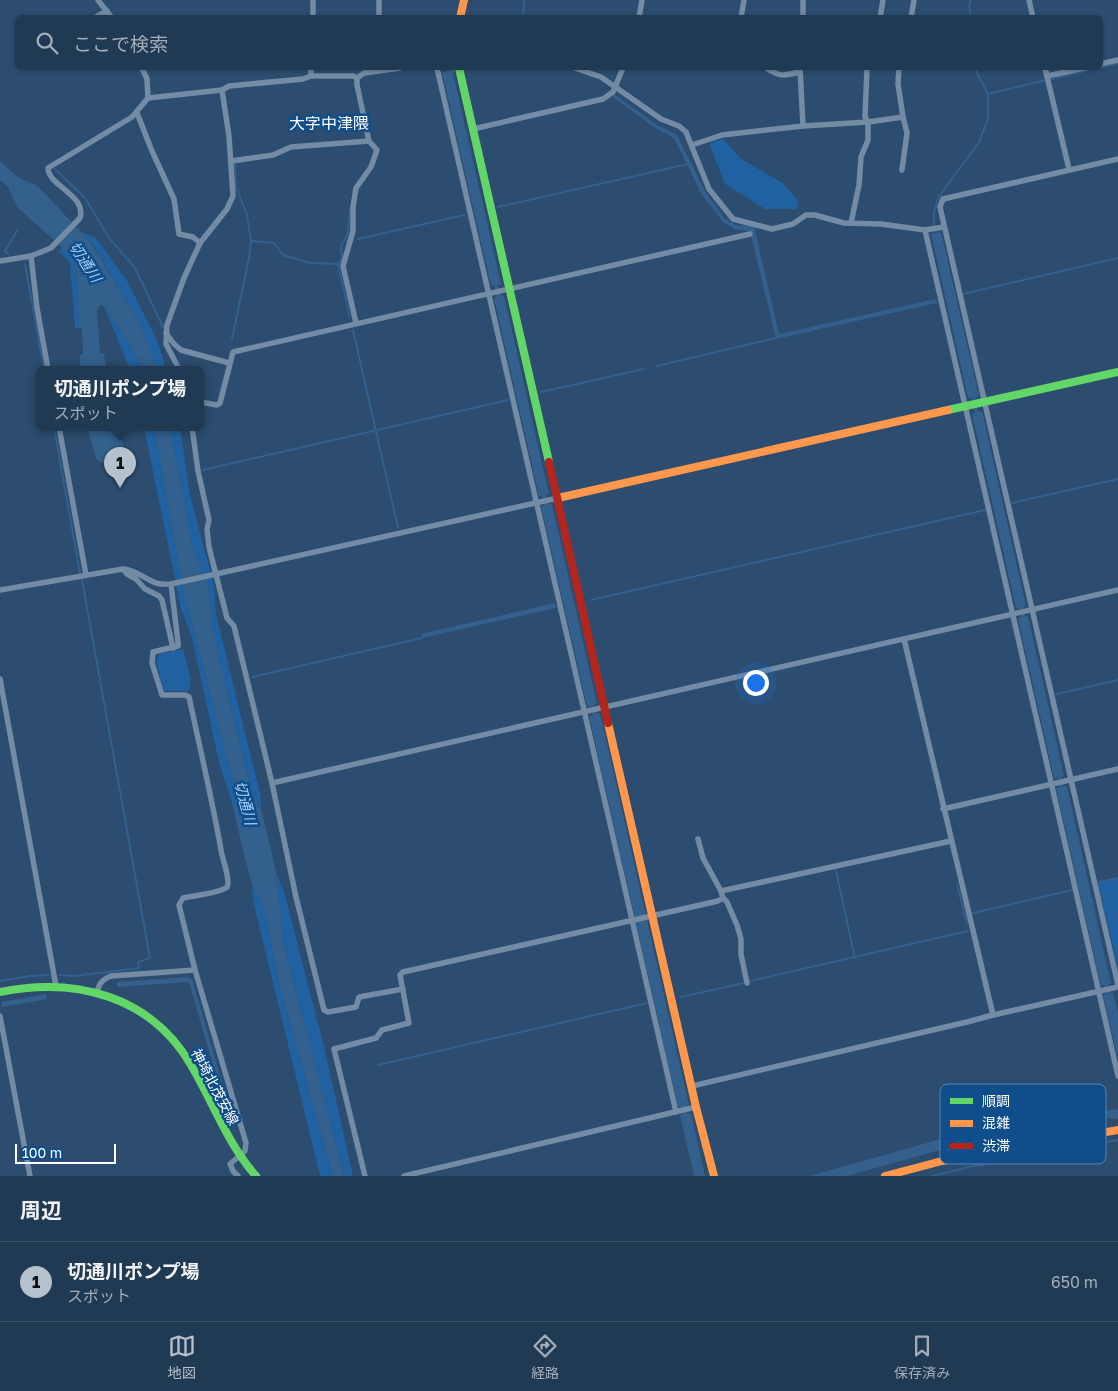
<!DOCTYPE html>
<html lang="ja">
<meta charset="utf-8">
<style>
body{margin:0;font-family:"Golos Text","Noto Sans JP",sans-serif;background:#2d455d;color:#f1f3f6}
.scale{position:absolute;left:15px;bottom:12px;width:101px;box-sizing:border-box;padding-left:5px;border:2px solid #fff;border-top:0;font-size:14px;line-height:18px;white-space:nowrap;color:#fff;-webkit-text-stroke:4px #104d8b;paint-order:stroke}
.you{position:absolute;left:755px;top:682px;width:18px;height:18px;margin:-12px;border:4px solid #fff;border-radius:50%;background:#1a73e8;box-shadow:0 0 0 8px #1a73e833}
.badge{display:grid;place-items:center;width:32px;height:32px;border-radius:50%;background:#b5c1cd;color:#111;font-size:16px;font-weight:700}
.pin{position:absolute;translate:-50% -41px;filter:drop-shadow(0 1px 2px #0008)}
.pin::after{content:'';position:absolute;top:26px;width:18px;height:15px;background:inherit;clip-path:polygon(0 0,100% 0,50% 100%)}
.popup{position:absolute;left:36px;top:366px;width:168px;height:65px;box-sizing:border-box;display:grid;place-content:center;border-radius:8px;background:#213a53;filter:drop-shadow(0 1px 4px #0005);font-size:16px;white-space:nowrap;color:#a2adb8}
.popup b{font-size:19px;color:#f1f3f6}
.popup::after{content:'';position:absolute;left:50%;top:100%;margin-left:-10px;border:10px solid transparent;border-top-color:#213a53}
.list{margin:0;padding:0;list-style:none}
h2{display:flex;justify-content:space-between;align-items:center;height:65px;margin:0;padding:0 20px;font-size:21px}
h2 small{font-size:16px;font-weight:400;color:#a2adb8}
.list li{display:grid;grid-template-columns:32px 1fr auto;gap:15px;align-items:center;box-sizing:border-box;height:80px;padding:0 20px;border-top:1px solid #3e546a}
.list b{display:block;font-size:19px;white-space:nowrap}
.list p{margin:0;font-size:16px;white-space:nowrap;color:#a2adb8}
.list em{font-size:16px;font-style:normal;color:#a2adb8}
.icon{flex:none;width:28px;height:28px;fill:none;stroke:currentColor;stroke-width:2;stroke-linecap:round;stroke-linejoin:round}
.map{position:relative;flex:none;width:1118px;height:1176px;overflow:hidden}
.search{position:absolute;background:#213a53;box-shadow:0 1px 4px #0004;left:15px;right:15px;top:15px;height:55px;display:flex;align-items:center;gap:12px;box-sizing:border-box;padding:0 18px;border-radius:8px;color:#a2adb8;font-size:19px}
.sheet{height:145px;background:#213a53}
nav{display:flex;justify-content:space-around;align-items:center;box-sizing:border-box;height:70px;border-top:1px solid #3e546a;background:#213a53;font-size:14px;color:#a2adb8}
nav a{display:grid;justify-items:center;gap:2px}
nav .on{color:#b5c1cd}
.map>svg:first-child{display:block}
</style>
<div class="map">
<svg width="1118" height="1176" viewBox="0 0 1118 1176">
<rect width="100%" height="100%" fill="#2c4d6f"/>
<!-- green -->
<g fill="#2062a1">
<path d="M723,139l18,20 43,25 14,17 -1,8h-32l-40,-25 -16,-41z"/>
<path d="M79,231l17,7 31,43 30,59 9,29h-8l-19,-47 -47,-79z"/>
<path d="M63,247l10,10 3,9 3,62h-4l-5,-65 -11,-12z"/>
<path d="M104,306l24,36 14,27h-12z"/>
<path d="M144,427h10l30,167 53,203 -3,13 -15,-48 -27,-125 -11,-29z"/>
<path d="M170,427h10l10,69 24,89 2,30 45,182v12l-9,-16 -38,-156 -6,-51 -16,-41z"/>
<path d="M183,649l8,31 -2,11h-25l-8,-30 3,-7z"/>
<path d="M276,872l9,23 40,156 28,125h-9l-60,-231z"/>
<path d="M1118,878v89l-20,-84z"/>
<path d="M252,885l12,21 14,74 55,196h-13l-66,-272z"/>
</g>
<!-- water -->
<g fill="#33608d">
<path d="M454,69l1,3 -2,1 48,211 -3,1 3,11h3l45,198 -3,1 2,9h4l45,200 -3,1 2,9 4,-1 89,392 -4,1 2,7h4l14,63h-11l-14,-61 4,-1 -2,-7h-4l-89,-391 4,-1 -2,-9h-4l-46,-200 4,-1 -3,-9h-3l-45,-198 3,-1 -3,-12 -3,1 -49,-214z"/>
<path d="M614,94l43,31 20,10 29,58 19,26 11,6 18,1 25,108 157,-35 1,4 -161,36 -26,-108 -15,-2 -12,-7 -21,-27 -28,-57 -19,-10 -42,-31z"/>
<path d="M0,161l19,17 19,8 53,57 48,79 19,47h-16l-14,-27 -24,-36 -4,-1 -3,6 3,42h4l2,16h-26v-14l3,-1 -1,-26h-3l-3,-62 -3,-9 -55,-49 -10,-21 -8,-7z"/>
<path d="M941,232l38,164 -4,1 3,15 4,-1 44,195 -3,2 2,8h3l36,160 -3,1 2,9h4l44,198 -3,1 2,8 3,-1 5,20v47l-15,-64 3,-1 -2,-9 -3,1 -45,-198 4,-1 -2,-9h-4l-36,-160 3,-1 -2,-8 -3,-1 -44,-194 3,-1 -3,-15h-4l-37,-164z"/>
<path d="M87,427h31l7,25 -6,9 -13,4 -10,-6z"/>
<path d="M154,427h16l22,118 16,41 6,51 38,156 9,16 10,41 5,22 8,73 60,231h-11l-55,-196 -14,-74 -12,-21 -11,-43 -7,-32 3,-13 -53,-203z"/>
<path d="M555,603l1,5 -134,30 -1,-4z"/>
<path d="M188,977l4,2 43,147 -5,1 -2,-5 1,-2 -40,-138 -72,5v-5z"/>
<path d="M46,994l1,5 -45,8 -1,-5z"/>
<path d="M1061,1105l46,6 11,-2v10l-47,-6 -224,63h-37z"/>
</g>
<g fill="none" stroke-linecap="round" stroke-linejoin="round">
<!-- stream -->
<g stroke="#33608d" stroke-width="2">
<path d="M523,18l1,-18"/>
<path d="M971,18l-2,-13 2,-5"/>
<path d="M464,69l8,-1"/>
<path d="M1052,79l66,-16"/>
<path d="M988,94l58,-14"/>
<path d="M235,163l1,24 11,28 4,26 23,2 9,12 27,8 28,1 12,53"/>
<path d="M55,169l30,29 24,40 26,30 28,59"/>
<path d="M498,207l190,-43"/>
<path d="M934,226v-13l4,-15 41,-56 9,-23v-25l-11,-21 -1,-5"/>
<path d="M358,239l106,-24"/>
<path d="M8,254l-3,-3 12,-20"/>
<path d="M25,264l19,105"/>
<path d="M338,264l4,-6 -1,-12 7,-12 2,-24"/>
<path d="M963,294l155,-36"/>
<path d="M353,330l45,198"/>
<path d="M232,339l17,-81 2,-17"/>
<path d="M657,366l119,-28"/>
<path d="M541,392l103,-23"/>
<path d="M54,427l26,146"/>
<path d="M203,470l305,-70"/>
<path d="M1012,503l106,-24"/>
<path d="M591,600l394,-90"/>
<path d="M252,677l170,-39"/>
<path d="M1057,694l61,-14"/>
<path d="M836,871l19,87"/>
<path d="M1099,882l19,-4"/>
<path d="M957,884l10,40"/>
<path d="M973,913l99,-23"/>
<path d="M60,975l14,1 65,-8 -1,-6 12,-4 -68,-378"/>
<path d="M0,981l30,-5 19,-1"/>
<path d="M750,981l218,-50"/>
<path d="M681,997l63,-14"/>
<path d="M378,1065l269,-62"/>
<path d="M933,1176l36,-9 149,-27"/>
</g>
<!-- street -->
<g stroke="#738ba4" stroke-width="5.5">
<path d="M98,0l14,18"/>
<path d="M1029,0l4,18"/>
<path d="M94,18l13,-7"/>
<path d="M313,18v-18"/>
<path d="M379,18v-18"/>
<path d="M639,18l3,-18"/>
<path d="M741,18l3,-18"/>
<path d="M803,18v-18"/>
<path d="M880,18l3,-18"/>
<path d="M911,18l3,-18"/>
<path d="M1100,64l18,-4"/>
<path d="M437,68l239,1044"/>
<path d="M575,68l26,9 60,42 18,7 7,6 23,57 24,30 39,10 21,-5 13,-9h9l29,8 37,1 44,6 19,-3"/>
<path d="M766,68c14,9 18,8 33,4"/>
<path d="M800,68l3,58"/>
<path d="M1045,68l24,101"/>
<path d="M311,76v-8"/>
<path d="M1047,76l37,-8"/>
<path d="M357,78l7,-5 36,-5"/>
<path d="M148,98l74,-8 7,-4 74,-7 8,-3h42l4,2"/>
<path d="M137,113l15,38 22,48 5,35 14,3 7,6"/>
<path d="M473,129l130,-30 10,-7 10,-24"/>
<path d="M692,145l30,-10 81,-9 65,-4 35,-5 -5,-33 1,-16"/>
<path d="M1118,159l-175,40 -3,8 178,778"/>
<path d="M231,161l42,-6 18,-8 78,-6"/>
<path d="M902,170l5,-37 -4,-16"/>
<path d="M851,223l8,-38 2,-28 7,-17v-18l-3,-5 2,-49"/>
<path d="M925,230l193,846"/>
<path d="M31,256l6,52 11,61"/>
<path d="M0,261l31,-5 20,-8 29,-30c7,-23 -32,-32 -32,-50l84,-51 16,-19 -1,-19 -5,-11"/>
<path d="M356,323l-13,-57 10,-35v-24l3,-19 15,-21 6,-17 -8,-9 -12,-56v-7"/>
<path d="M166,333l8,11 7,6 48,13"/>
<path d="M179,369l-13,-25 1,-19 17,-47 16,-35 27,-34 6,-13 -4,-60 -7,-46"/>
<path d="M200,402l17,3 3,-2 13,-51 517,-118"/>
<path d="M59,427l27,148"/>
<path d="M192,427l6,44 11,49 -2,9 2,18 18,71 7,8 38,157 24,114 28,113 4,2 28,-5 3,-10 44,-8"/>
<path d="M123,569l4,5 9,5 9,10 14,7 3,4 11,48"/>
<path d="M171,584l7,58v4l-25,6 -1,11 10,32h23l4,2c11,51 23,102 32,153 1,8 10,31 6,37 -6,6 -35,9 -44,11l-4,7 16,65 51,173 -1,8 -15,13 3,7 5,5"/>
<path d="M0,590l123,-21c20,2 26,18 48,15l387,-86"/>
<path d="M904,639l89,376"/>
<path d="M0,679l56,307"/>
<path d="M272,783l846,-193"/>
<path d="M943,809l175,-40"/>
<path d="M698,839l5,19 18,33"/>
<path d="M723,898l4,4 10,23 4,14v15l6,29"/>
<path d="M97,993c2,-9 4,-13 14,-17l84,-6"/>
<path d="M0,1016l30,160"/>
<path d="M692,1086l275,-64 26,-7 125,-28"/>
<path d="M365,1176l-31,-127 42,-11 6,-8 27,-7 -9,-48 3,-3 315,-71 5,-3 -2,-7 230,-50"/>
<path d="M404,1176l292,-69"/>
</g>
<!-- fast -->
<g stroke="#63d668" stroke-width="8">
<path d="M459,68l90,394"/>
<path d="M948,410l170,-38"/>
<path d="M0,992c75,-15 150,3 191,73 22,37 36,78 65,111"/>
</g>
<!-- slow -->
<g stroke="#ff974d" stroke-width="8">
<path d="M460,18l4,-18"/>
<path d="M558,498l390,-88"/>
<path d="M608,723l88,384 18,69"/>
<path d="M885,1176l57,-15 176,-31"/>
</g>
<!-- jam -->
<path stroke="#b3261e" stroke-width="8" d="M549,462l59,261"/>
</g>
<g text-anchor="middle" stroke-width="5" stroke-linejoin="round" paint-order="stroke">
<!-- street labels -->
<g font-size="14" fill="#fff" stroke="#104d8b">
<text transform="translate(215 1087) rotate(62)" y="5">神埼北茂安線</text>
</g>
<!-- water labels -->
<g font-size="15" font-style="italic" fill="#a1cffa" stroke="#104d8b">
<text transform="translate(85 262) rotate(57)" y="5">切通川</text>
<text transform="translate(245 803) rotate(75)" y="5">切通川</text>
</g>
<!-- quarter labels -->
<g font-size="16" fill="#fff" stroke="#104d8b">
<text x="329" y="129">大字中津隈</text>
</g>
</g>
<!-- legend -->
<rect x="940" y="1084" width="166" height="80" rx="8" fill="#104d8b" stroke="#5882ae" stroke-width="1"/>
<rect x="950" y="1098" width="23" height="6" fill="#63d668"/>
<rect x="950" y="1120" width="23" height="7" fill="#ff974d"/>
<rect x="950" y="1143" width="23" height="6" fill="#b3261e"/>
<g font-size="14" fill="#fff">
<text x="982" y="1106">順調</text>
<text x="982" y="1128">混雑</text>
<text x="982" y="1151">渋滞</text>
</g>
</svg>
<div class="scale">100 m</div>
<div class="you"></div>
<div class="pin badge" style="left:120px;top:488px">1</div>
<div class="popup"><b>切通川ポンプ場</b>スポット</div>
<div class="search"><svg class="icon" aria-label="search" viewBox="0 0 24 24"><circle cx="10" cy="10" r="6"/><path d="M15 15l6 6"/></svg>ここで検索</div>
</div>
<section class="sheet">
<h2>周辺<small></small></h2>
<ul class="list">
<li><span class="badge">1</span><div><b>切通川ポンプ場</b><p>スポット</p></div><em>650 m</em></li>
</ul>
</section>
<nav>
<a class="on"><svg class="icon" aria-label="map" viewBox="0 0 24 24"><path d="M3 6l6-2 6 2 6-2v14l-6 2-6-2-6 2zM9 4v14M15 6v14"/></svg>地図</a>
<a><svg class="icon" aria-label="directions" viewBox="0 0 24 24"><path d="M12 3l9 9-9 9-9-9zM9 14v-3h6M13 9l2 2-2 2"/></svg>経路</a>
<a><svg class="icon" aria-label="saved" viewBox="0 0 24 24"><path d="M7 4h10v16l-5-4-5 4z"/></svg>保存済み</a>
</nav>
